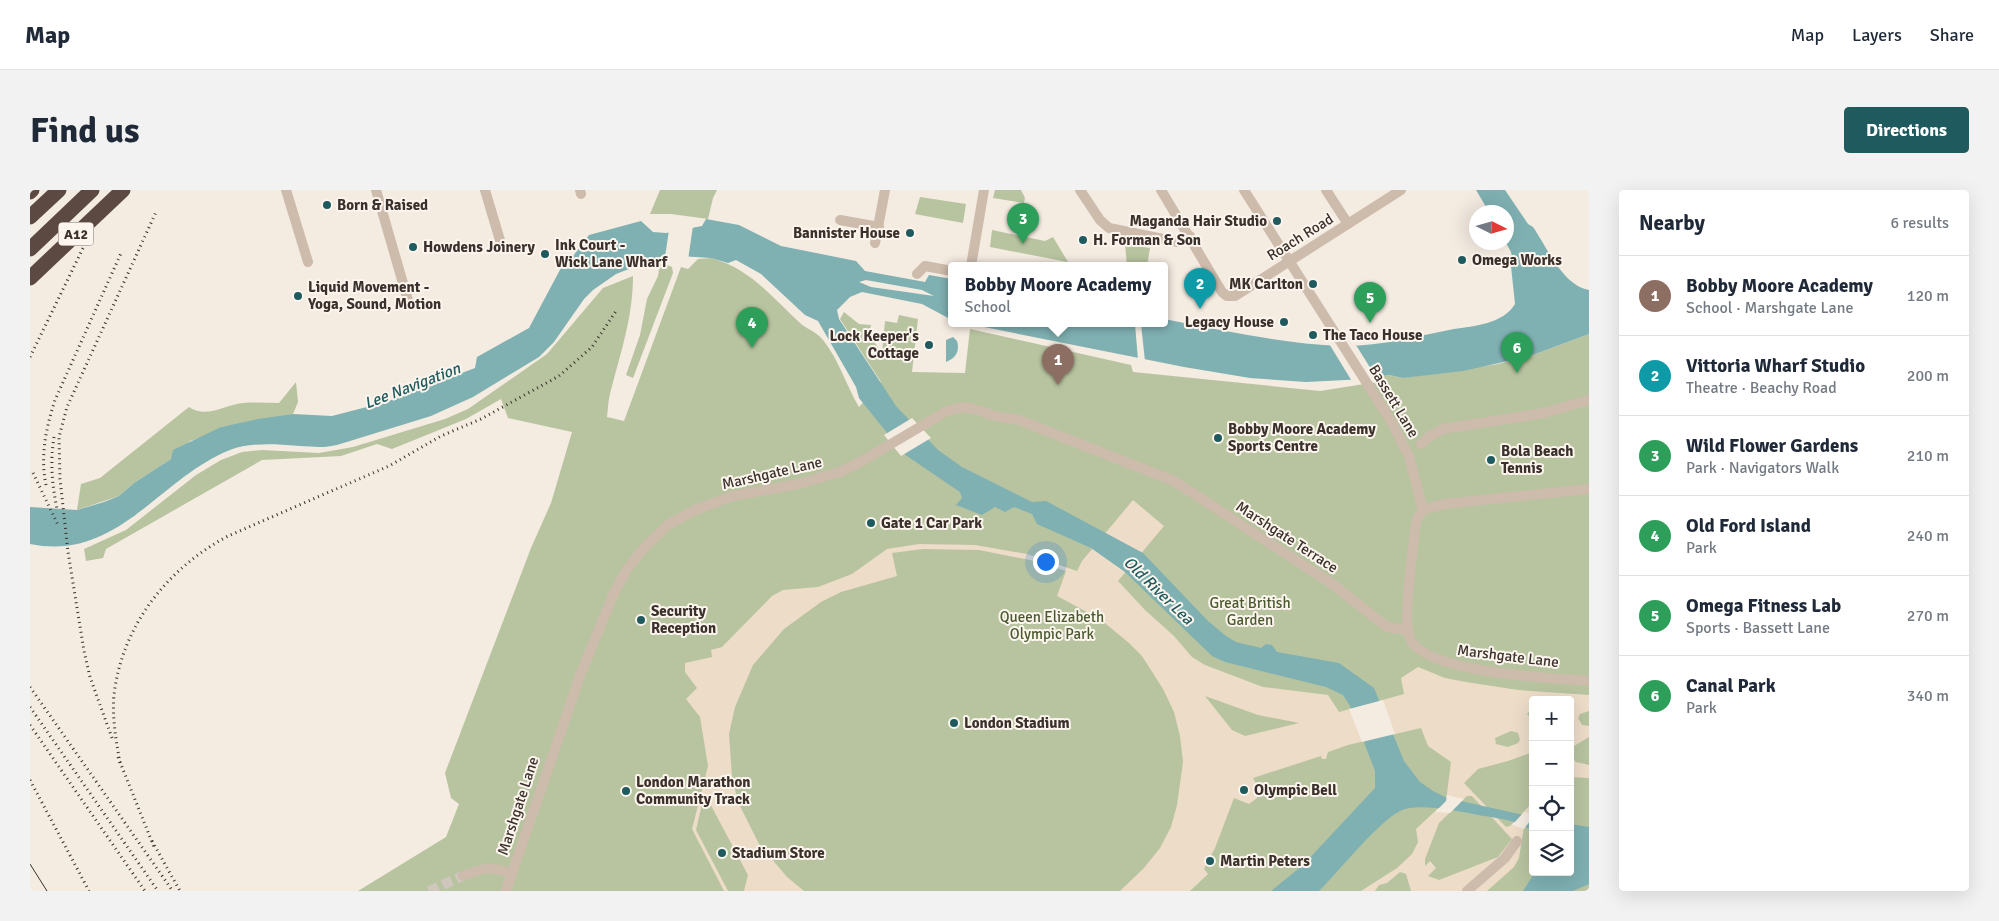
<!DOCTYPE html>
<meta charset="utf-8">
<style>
body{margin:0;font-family:Signika,sans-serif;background:#f2f2f3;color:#1f2937}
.controls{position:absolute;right:15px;bottom:15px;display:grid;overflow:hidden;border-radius:5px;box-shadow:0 5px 20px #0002}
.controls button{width:45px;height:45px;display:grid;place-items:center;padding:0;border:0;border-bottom:1px solid #e0e1e3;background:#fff;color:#1f2937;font:25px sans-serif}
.compass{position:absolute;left:1439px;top:15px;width:45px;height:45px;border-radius:50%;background:#fff;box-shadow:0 5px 20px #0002;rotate:95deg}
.you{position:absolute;left:1015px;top:371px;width:18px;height:18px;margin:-12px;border:4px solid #fff;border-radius:50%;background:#1a73e8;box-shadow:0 0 0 8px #1a73e833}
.badge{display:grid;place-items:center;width:32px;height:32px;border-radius:50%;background:#1f5a5e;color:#fff;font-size:16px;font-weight:700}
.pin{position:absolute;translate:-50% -41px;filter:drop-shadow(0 1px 2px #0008)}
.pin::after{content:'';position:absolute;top:26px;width:18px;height:15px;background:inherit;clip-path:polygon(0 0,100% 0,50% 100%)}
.popup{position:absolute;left:918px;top:72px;width:220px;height:65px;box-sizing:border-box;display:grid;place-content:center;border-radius:5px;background:#fff;filter:drop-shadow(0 1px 4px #0005);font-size:16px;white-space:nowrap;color:#747a83}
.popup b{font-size:19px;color:#1f2937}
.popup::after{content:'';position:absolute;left:50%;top:100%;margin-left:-10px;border:10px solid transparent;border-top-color:#fff}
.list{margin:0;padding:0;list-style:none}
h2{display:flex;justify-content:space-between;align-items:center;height:65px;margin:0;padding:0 20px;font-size:21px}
h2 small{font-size:16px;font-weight:400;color:#747a83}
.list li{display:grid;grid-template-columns:32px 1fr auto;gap:15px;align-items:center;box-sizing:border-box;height:80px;padding:0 20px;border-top:1px solid #e0e1e3}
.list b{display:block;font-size:19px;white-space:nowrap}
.list p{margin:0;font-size:16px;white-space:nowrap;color:#747a83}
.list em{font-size:16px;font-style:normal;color:#747a83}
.icon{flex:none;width:28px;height:28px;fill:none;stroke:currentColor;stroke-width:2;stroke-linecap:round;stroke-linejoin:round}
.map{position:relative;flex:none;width:1559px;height:701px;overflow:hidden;border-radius:5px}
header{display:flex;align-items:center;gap:30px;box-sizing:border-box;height:70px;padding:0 25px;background:#fff;border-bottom:1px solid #e0e1e3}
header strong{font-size:24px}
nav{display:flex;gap:28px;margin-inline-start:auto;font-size:18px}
.intro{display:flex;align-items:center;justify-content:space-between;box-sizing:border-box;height:120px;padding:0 30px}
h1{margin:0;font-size:35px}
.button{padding:12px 22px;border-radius:5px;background:#1f5a5e;color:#fff;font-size:18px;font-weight:700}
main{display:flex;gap:30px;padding:0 30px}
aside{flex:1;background:#fff;border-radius:5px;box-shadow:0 5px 20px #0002}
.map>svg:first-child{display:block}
</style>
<header>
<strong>Map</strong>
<nav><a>Map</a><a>Layers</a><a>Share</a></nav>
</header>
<div class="intro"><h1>Find us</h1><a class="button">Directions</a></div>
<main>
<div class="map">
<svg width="1559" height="701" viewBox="0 0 1559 701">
<rect width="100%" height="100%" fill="#f4ebe1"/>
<!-- green -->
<g fill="#b8c4a0" fill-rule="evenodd">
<path d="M630,0h57l-4,8 -5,21 -37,-5h-21z"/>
<path d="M965,0h26l4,8 -1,5 -31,-5z"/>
<path d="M890,7l46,7 -3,19 -48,-9z"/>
<path d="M962,40l53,11 8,-4 15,25 -78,-15z"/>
<path d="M1095,54l25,4 -3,18h-20z"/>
<path d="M681,68c38,10 60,38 88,64 7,7 17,9 24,18 16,20 23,45 36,67l22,-25 -41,-63 4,-7 15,12 12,1 -2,10 13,18 3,-32 12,2 2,-8 19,4 -6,53 53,1 5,-44 161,36 2,7 187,19 57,-9 8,10 -9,-15 13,-2 14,3 95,-14 32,-8 59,-22v557h-1231l88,-54 13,-33 -8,-6 -6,-25 86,-225 20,-45 21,-71 -64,-14 -7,-19 -35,20 -74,30 -15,-5 -36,12 -79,4 -156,89 -3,9 -17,3 -2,-12 42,-19 70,-55 25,-15 21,-8 20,-2 57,3 34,-6 92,-28 23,-10 79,-55 56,-66 30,-12c0,42 -13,78 -23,118 -2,8 -2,15 -3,23l17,4 57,-154 7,2 10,-10zM1503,510h37v172h-37z"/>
<path d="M630,72l12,5 1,6 -40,105 -7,-3 14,-40 7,-36 11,-23z"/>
<path d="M266,192l2,20 -5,12 -72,13 -13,8 -18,6 -19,18 -37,24 -15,13 -42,14 4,-26 19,-6 89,-71c18,12 34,-2 54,-4 12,-1 24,0 36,0z"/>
</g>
<!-- plaza -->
<g fill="#ecdcc8" fill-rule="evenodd">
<path d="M1103,310l31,26 -46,55 27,29 29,26 18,21 13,8 58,22 65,8 11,17 65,-18 -3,-16 17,-11 27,11 21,4 52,8 71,5v16l-9,3 -2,4 4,7 7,1v11l-15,9 -4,7v-53h-37v7l-6,7 6,8v30l-25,9 -30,8 -14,14 42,44 4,-1 23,-24v15l-9,10 -5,31 -5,9 -27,24h-76l-5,-17 -6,-2 -13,11 -8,2 -4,6h-14l36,-23 15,-14 6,-12 -2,-13 30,-28 5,-39 -23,-16 -7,-18 -73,17 -20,7 -2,7h-4l-1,-3 -68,22 6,11 -2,9 -8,6 -15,-6 -19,50 -11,21 4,5 -18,17h-70l24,-23 16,-20 11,-21 6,-22 6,-43 -3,-26 -6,-24 -11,-23 -21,-33 -13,-13 -29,-24 -43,-23 9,-25 -36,-11 -51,-10 -56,-1 -31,4 5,23 -56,16 -20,10 -37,27 -31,36 -18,42 -6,27 3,43 6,25 21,42 28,33 17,14h-60l4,-16 -41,-77 -4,2 -7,30 32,61h-4l-32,-62 16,-63 -8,-49 -14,-18 11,-11 -12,-16v-9l27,-6 -1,-7 11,-3 50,-51 11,-6 35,-3 34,-13 35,-25 32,-5 56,1 52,9 50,17 5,-10zM1175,506l53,19 41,8 -54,13 -13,-6zM1481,541l7,2 2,7 -2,3 -10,4 -12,-3 -1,-6zM1437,606h5l40,43 -14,18 -59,23 -11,-4 8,-8 -6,-7 -5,5v-7l14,-36z"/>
<path d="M1540,566l6,6 13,3v13l-19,-1z"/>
</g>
<!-- water -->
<g fill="#7fb0b2" fill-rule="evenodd">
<path d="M1446,0h29l23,34 5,3c14,20 29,58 56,63v44l-59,22 -67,15 -60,7 -14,-3 -24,4 -59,3 -56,-4 -66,-11 -215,-43h195v-5c58,11 118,25 177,27 37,1 76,-10 113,-17 20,-3 49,-5 61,-25l-4,-38 2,-4 -2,-10 -5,-9v-31h-17z"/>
<path d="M676,29l33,6 42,21 75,15 9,10 60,11 4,-7 23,4v41l-30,-16 -60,-12 -12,5 -13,13 2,9 57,87 42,44 24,17 70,35 14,-1 97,52 65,68 18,15 10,6 25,6 5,-4 6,1 5,7 62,11 35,25 30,73 16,21 13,9 14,7 86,19v15c-14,-12 -37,-14 -55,-17 -19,-4 -54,-11 -73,-6 -22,6 -67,64 -86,82h-48l32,-26 72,-77v-17l-25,-65 -7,-11 -17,-8 -101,-25 -13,-6 -87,-84 -34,-24 -54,-24 -5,-10 -18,-7 -9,5 -10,-5 -13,8 -26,-10 6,-7 -2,-6 -56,-38 -45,-56 -3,-11 -38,-66 -13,-6 -44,-41 -25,-14 -8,3 -17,-5 -46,-3 -49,19 -23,16 -9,9 -30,43 -15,15 -66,40 -42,19 -94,29 -12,2c-30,0 -67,-8 -95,3 -71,28 -112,112 -200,94v-37l47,3 27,-8 15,-6 15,-13 37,-24 2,-9 48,-23 37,-8 35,-5 39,2 54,-14 89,-34 2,-11 52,-29 33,-62 5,-2 22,-29 52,-14 12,11 13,1 36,-7zM836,90l56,10 12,6 -63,-9 -12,-5z"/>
<path d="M923,147l4,4c3,10 -1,17 -11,21v-22z"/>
<path d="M1540,634l19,3v57l-16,7h-50l12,-19h35z"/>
</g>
<!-- pier -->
<g fill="#f4ebe1">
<path d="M663,36l-5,34 -23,-3 4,-27z"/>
<path d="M1105,134h6l4,37 -7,-1z"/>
<path d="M1298,152h26l24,38 -25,3z"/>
<path d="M882,228l19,20 -30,18 -17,-21z"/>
<path d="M1353,510l12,34 -33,8 -13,-33z"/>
<path d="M1417,605l17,4 -14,14 -15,-1 11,-11z"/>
<path d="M1494,622l9,2v3l-9,12 -12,-4z"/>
</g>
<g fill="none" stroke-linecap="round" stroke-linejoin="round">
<!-- minor-tunnel -->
<path stroke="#cfc6bd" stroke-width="10" stroke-dasharray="10 5" stroke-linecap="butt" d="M399,701l34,-15"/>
<!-- minor -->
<g stroke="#cdbbac" stroke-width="10">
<path d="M256,0l22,72"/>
<path d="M346,0l33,114"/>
<path d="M455,0l17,57"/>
<path d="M550,0l1,4"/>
<path d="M1050,0l20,30 9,8 69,14 12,-6"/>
<path d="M1131,0l61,102 5,4h8l166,-106"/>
<path d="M1214,0l147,231 18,35 14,54 -6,9 -2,10c-2,25 -12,86 -6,107 11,38 145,42 180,45"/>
<path d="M1296,0l22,34"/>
<path d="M810,30l39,7"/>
<path d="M845,53l10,-53"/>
<path d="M941,76l13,-76"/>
<path d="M887,84l8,-8 27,5"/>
<path d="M1391,254l9,-8 13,-7 101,-16 45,-13"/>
<path d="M1393,320l21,-6 145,-15"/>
<path d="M433,686c22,-9 26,-10 49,-2"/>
<path d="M476,701l75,-218 33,-80 12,-22 15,-20 28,-27 26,-14 38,-14 65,-12 42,-12 24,-12 81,-48c23,-9 28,-3 50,4 8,2 16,2 24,4l155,61 157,102 56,44 21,3"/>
<path d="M1437,701l38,-33 12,-17"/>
</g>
<!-- highway -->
<g stroke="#5c4a42" stroke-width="15">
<path d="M0,2l2,-2"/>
<path d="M0,27l29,-27"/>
<path d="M0,59l62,-59"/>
<path d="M0,88l93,-88"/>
</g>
<!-- tram -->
<path stroke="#3b302b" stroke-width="1" d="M0,674l17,27"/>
<!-- rail -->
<g stroke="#3b302b" stroke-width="3" stroke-dasharray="1 4" stroke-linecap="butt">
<path d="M0,167l55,-113"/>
<path d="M24,247c-4,26 -2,47 3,72"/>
<path d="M3,283l25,52"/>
<path d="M16,295c-6,-29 0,-57 9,-85l67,-149"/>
<path d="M0,497l142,203"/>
<path d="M0,517l128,184"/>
<path d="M0,535l115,166"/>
<path d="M82,548l-22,-61 -6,-26 -16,-99 -8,-73 -1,-42 8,-30 89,-195"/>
<path d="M88,567l36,90"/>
<path d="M90,573c-4,-23 -8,-45 -6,-68 8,-70 54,-127 114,-159l161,-70 52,-30 40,-17 78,-43 33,-29 24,-36"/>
<path d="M0,590l59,111"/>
<path d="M122,651l28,50"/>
</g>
</g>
<!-- markers -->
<g fill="#1f5a5e" stroke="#fbf5ee" stroke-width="2">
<circle cx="297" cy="15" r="5"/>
<circle cx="1247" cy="31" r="5"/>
<circle cx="880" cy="43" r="5"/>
<circle cx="1053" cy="50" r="5"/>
<circle cx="383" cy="57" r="5"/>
<circle cx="515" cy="64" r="5"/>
<circle cx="1432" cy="70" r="5"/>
<circle cx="1283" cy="94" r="5"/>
<circle cx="268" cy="106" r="5"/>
<circle cx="1254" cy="132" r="5"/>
<circle cx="1283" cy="145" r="5"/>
<circle cx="899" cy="155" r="5"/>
<circle cx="1188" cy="248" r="5"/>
<circle cx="1461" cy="270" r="5"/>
<circle cx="841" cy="333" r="5"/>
<circle cx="611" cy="430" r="5"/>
<circle cx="924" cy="533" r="5"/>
<circle cx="1214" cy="600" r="5"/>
<circle cx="596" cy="601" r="5"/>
<circle cx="692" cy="663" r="5"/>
<circle cx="1180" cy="671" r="5"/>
</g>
<g text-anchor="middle" stroke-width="4" stroke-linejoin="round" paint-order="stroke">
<!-- shield labels -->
<rect fill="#fbf5ee" stroke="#756b66" stroke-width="1" x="28.5" y="32.5" width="35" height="23" rx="4"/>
<g font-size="14" font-weight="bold" fill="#3b302b">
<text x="46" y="49">A12</text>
</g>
<!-- poi labels -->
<g font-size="15" font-weight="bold" fill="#3b302b" stroke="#fbf5ee" text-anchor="start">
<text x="307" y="20">Born &amp; Raised</text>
<text x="1237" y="36" text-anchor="end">Maganda Hair Studio</text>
<text x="870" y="48" text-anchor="end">Bannister House</text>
<text x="1063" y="55">H. Forman &amp; Son</text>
<text x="525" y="60">Ink Court -<tspan x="525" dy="17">Wick Lane Wharf</tspan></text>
<text x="393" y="62">Howdens Joinery</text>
<text x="1442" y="75">Omega Works</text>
<text x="1273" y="99" text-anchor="end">MK Carlton</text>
<text x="278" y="102">Liquid Movement -<tspan x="278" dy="17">Yoga, Sound, Motion</tspan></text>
<text x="1244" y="137" text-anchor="end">Legacy House</text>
<text x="1293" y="150">The Taco House</text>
<text x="889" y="151" text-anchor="end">Lock Keeper's<tspan x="889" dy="17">Cottage</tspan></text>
<text x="1198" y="244">Bobby Moore Academy<tspan x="1198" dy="17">Sports Centre</tspan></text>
<text x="1471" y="266">Bola Beach<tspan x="1471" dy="17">Tennis</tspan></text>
<text x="851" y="338">Gate 1 Car Park</text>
<text x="621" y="426">Security<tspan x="621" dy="17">Reception</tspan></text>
<text x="934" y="538">London Stadium</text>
<text x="606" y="597">London Marathon<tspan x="606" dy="17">Community Track</tspan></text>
<text x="1224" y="605">Olympic Bell</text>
<text x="702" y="668">Stadium Store</text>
<text x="1190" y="676">Martin Peters</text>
</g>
<!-- street labels -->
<g font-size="15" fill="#3b302b" stroke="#fbf5ee">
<text transform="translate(1270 47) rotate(-32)" y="5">Roach Road</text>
<text transform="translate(1364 211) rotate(59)" y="5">Bassett Lane</text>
<text transform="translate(742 283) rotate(-13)" y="5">Marshgate Lane</text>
<text transform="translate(1257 347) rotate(33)" y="5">Marshgate Terrace</text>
<text transform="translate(1478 466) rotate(7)" y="5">Marshgate Lane</text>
<text transform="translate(488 616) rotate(-72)" y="5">Marshgate Lane</text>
</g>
<!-- park labels -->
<g font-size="15" fill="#4a5a2e" stroke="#fbf5ee">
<text x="1220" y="418">Great British<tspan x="1220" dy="17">Garden</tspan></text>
<text x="1022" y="432">Queen Elizabeth<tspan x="1022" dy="17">Olympic Park</tspan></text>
</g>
<!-- water labels -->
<g font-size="16" font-style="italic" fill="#1f5a5e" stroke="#fbf5ee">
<text transform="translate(382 195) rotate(-21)" y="6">Lee Navigation</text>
<text transform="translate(1129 400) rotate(44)" y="6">Old River Lea</text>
</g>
</g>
</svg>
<div class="controls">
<button>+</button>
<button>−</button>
<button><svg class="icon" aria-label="locate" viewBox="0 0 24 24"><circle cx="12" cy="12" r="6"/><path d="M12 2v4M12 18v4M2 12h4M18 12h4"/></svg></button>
<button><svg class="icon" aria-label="layers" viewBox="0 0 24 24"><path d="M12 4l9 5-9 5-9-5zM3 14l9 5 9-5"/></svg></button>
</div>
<svg class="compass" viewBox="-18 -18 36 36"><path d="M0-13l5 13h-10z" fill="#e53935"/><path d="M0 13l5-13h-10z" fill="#747a83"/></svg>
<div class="you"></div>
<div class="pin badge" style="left:1028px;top:195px;background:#8d6e63">1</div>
<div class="popup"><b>Bobby Moore Academy</b>School</div>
<div class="pin badge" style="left:1170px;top:119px;background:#0f9aa8">2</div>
<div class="pin badge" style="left:993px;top:54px;background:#2e9e5b">3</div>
<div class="pin badge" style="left:722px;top:158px;background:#2e9e5b">4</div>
<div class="pin badge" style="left:1340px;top:133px;background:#2e9e5b">5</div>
<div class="pin badge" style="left:1487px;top:183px;background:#2e9e5b">6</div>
</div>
<aside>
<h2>Nearby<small>6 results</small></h2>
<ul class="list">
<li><span class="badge" style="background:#8d6e63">1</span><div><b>Bobby Moore Academy</b><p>School · Marshgate Lane</p></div><em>120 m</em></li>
<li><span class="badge" style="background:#0f9aa8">2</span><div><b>Vittoria Wharf Studio</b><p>Theatre · Beachy Road</p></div><em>200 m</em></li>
<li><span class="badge" style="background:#2e9e5b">3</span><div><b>Wild Flower Gardens</b><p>Park · Navigators Walk</p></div><em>210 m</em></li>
<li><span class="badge" style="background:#2e9e5b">4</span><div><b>Old Ford Island</b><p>Park</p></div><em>240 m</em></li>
<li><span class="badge" style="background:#2e9e5b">5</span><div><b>Omega Fitness Lab</b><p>Sports · Bassett Lane</p></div><em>270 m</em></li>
<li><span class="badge" style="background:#2e9e5b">6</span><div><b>Canal Park</b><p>Park</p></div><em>340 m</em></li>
</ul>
</aside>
</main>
